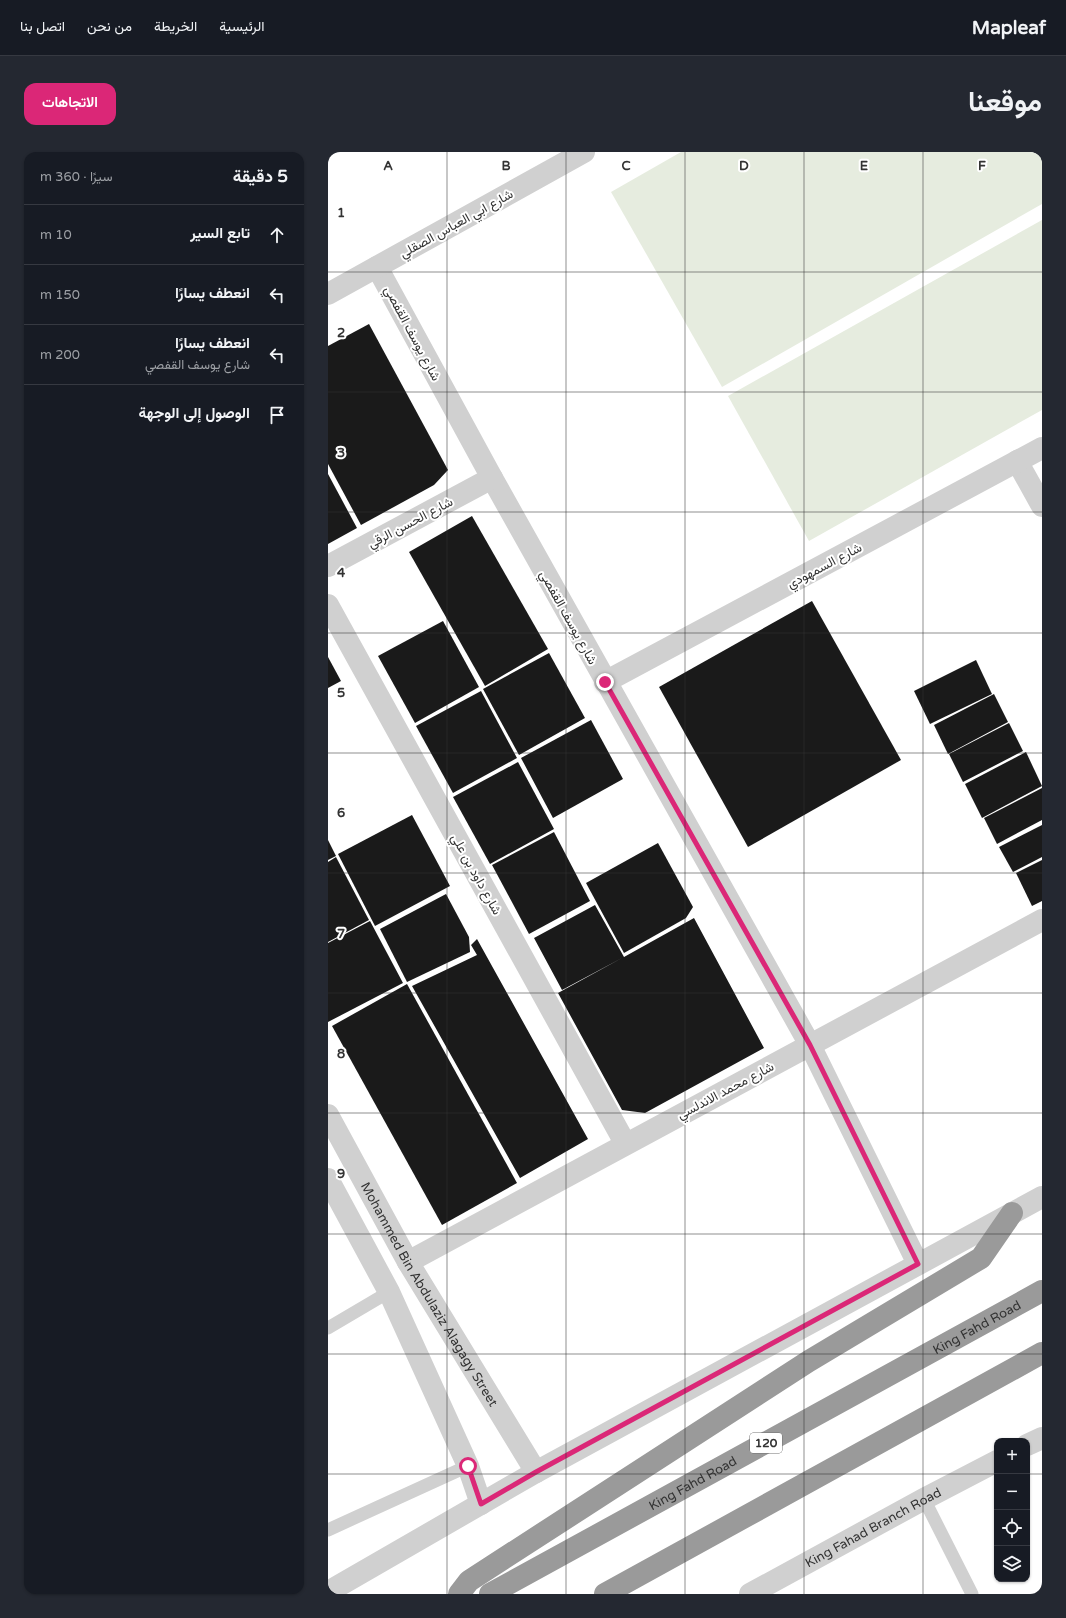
<!DOCTYPE html>
<html lang="ar">
<meta charset="utf-8">
<style>
body{margin:0;font-family:"Varela Round",Vazirmatn,sans-serif;background:#242831;color:#f1f3f6;direction:rtl}
.controls{position:absolute;right:12px;bottom:12px;display:grid;overflow:hidden;border-radius:8px;box-shadow:0 1px 3px #0004}
.controls button{width:36px;height:36px;display:grid;place-items:center;padding:0;border:0;border-bottom:1px solid #363941;background:#171b24;color:#f1f3f6;font:20px sans-serif}
.stop{position:absolute;width:12px;height:12px;margin:-9px;border:3px solid #db2777;border-radius:50%;background:#fff}
.stop.end{background:#db2777;border-color:#fff;box-shadow:0 1px 4px #0008}
.list{margin:0;padding:0;list-style:none}
h2{display:flex;justify-content:space-between;align-items:center;height:52px;margin:0;padding:0 16px;font-size:17px}
h2 small{font-size:13px;font-weight:400;color:#9ea1a6}
.list li{display:grid;grid-template-columns:26px 1fr auto;gap:12px;align-items:center;box-sizing:border-box;height:60px;padding:0 16px;border-top:1px solid #363941}
.list b{display:block;font-size:15px;white-space:nowrap}
.list p{margin:0;font-size:13px;white-space:nowrap;color:#9ea1a6}
.list em{font-size:13px;font-style:normal;color:#9ea1a6}
.icon{flex:none;width:22px;height:22px;fill:none;stroke:currentColor;stroke-width:2;stroke-linecap:round;stroke-linejoin:round}
.map{position:relative;flex:none;width:714px;height:1442px;overflow:hidden;direction:ltr;border-radius:12px}
header{display:flex;align-items:center;gap:24px;box-sizing:border-box;height:56px;padding:0 20px;background:#171b24;border-bottom:1px solid #363941}
header strong{font-size:19px}
nav{display:flex;gap:22px;margin-inline-start:auto;font-size:14px}
.intro{display:flex;align-items:center;justify-content:space-between;box-sizing:border-box;height:96px;padding:0 24px}
h1{margin:0;font-size:28px}
.button{padding:10px 18px;border-radius:12px;background:#db2777;color:#fff;font-size:14px;font-weight:700}
main{display:flex;gap:24px;padding:0 24px}
aside{flex:1;background:#171b24;border-radius:12px;box-shadow:0 1px 3px #0004}
.map>svg:first-child{display:block}
</style>
<header>
<strong>Mapleaf</strong>
<nav><a>الرئيسية</a><a>الخريطة</a><a>من نحن</a><a>اتصل بنا</a></nav>
</header>
<div class="intro"><h1>موقعنا</h1><a class="button">الاتجاهات</a></div>
<main>
<div class="map">
<svg width="714" height="1442" viewBox="0 0 714 1442">
<rect width="100%" height="100%" fill="#fff"/>
<!-- green -->
<g fill="#e6ecdf">
<path d="M353,0h361v52l-320,183 -111,-195z"/>
<path d="M714,68v190l-233,131 -81,-145z"/>
</g>
<!-- building -->
<g fill="#1a1a1a">
<path d="M41,172l79,146 -14,15 -73,40 -33,-61v-118z"/>
<path d="M0,322l29,54 -29,16z"/>
<path d="M144,364l76,133 -63,37 -76,-134z"/>
<path d="M484,449l89,159 -153,87 -89,-160z"/>
<path d="M115,469l36,66 -64,36 -37,-67z"/>
<path d="M221,501l36,65 -66,37 -36,-66z"/>
<path d="M0,505l13,24 -13,7z"/>
<path d="M648,508l16,34 -62,30 -16,-33z"/>
<path d="M153,539l36,67 -64,35 -37,-67z"/>
<path d="M666,542l14,28 -60,32 -14,-29z"/>
<path d="M263,568l32,59 -70,39 -32,-60z"/>
<path d="M681,571l14,28 -60,31 -14,-28z"/>
<path d="M698,600l16,34 -60,32 -17,-34z"/>
<path d="M190,610l36,67 -64,35 -37,-67z"/>
<path d="M714,636v32l-45,24 -13,-26z"/>
<path d="M84,663l38,71 -75,40 -37,-72z"/>
<path d="M714,673v32l-29,15 -14,-25z"/>
<path d="M226,680l36,69 -61,33 -37,-69z"/>
<path d="M0,688l8,16 -8,4z"/>
<path d="M330,691l35,64 -7,11 -62,35 -38,-70z"/>
<path d="M8,705l33,63 -41,22v-80z"/>
<path d="M714,708v41l-10,5 -16,-33z"/>
<path d="M118,742l23,43 1,15 -63,30 -27,-53z"/>
<path d="M267,753l29,52 70,-39 70,130 -119,65 -23,-3 -64,-117 64,-35 -60,32 -28,-52z"/>
<path d="M42,769l33,62 -75,39v-79z"/>
<path d="M149,787l111,200 -68,39 -108,-192 65,-31 -6,-10z"/>
<path d="M79,832l110,199 -75,42 -110,-199z"/>
</g>
<g fill="none" stroke-linecap="round" stroke-linejoin="round">
<!-- service -->
<g stroke="#d0d0d0" stroke-width="13">
<path d="M0,1176l61,-36"/>
<path d="M596,1347l48,95"/>
<path d="M0,1378l140,-64"/>
</g>
<!-- minor -->
<g stroke="#d0d0d0" stroke-width="22">
<path d="M49,115l115,211 318,567 108,219"/>
<path d="M0,142l256,-142"/>
<path d="M689,309l25,45"/>
<path d="M0,414l164,-88"/>
<path d="M0,453l297,538"/>
<path d="M277,530l437,-234"/>
<path d="M80,1110l634,-342"/>
</g>
<!-- tertiary -->
<g stroke="#d0d0d0" stroke-width="22">
<path id="s1" d="M0,963l80,147 128,210"/>
<path d="M0,1027l61,113 79,174 13,38"/>
<path d="M699,1293l15,-7"/>
<path d="M0,1440l208,-120 506,-275"/>
<path id="s2" d="M422,1442l174,-95 73,-38"/>
</g>
<!-- motorway -->
<g stroke="#9a9a9a" stroke-width="22">
<path d="M131,1442l10,-13 340,-220 172,-103 31,-45"/>
<path id="s3" d="M162,1442l552,-303"/>
<path d="M277,1442l437,-241"/>
</g>
</g>
<g fill="none" stroke-linecap="round" stroke-linejoin="round">
<!-- route -->
<path stroke="#db2777" stroke-width="5" d="M140,1314l13,38 55,-32 382,-208 -108,-219 -205,-363"/>
</g>
<!-- grid -->
<path fill="none" stroke="#333" stroke-width="1" stroke-opacity="0.55" d="M119,0v1442M238,0v1442M357,0v1442M476,0v1442M595,0v1442M0,120h714M0,240h714M0,360h714M0,481h714M0,601h714M0,721h714M0,841h714M0,961h714M0,1082h714M0,1202h714M0,1322h669M699,1322h15"/>
<g text-anchor="middle" stroke-width="4" stroke-linejoin="round" paint-order="stroke">
<!-- shield labels -->
<rect fill="#fff" stroke="#707070" stroke-width="1" x="422" y="1281" width="32" height="20" rx="3"/>
<g font-size="12" font-weight="bold" fill="#333">
<text x="438" y="1295">120</text>
</g>
<!-- street labels -->
<g font-size="13" fill="#333" stroke="#fff">
<text transform="translate(128 71) rotate(-29)" y="5">شارع ابي العباس الصقلي</text>
<text transform="translate(85 181) rotate(62)" y="5">شارع يوسف القفصي</text>
<text transform="translate(82 370) rotate(-28)" y="5">شارع الحسن الرقي</text>
<text transform="translate(496 413) rotate(-28)" y="5">شارع السمهودي</text>
<text transform="translate(241 465) rotate(61)" y="5">شارع يوسف القفصي</text>
<text transform="translate(149 722) rotate(61)" y="5">شارع داود بن علي</text>
<text transform="translate(397 938) rotate(-28)" y="5">شارع محمد الاندلسي</text>
<text dy="5" stroke="none"><textPath href="#s1" startOffset="206">Mohammed Bin Abdulaziz Alagagy Street</textPath></text>
<text dy="5" stroke="none"><textPath href="#s3" startOffset="555">King Fahd Road</textPath></text>
<text dy="5" stroke="none"><textPath href="#s3" startOffset="231">King Fahd Road</textPath></text>
<text dy="5" stroke="none"><textPath href="#s2" startOffset="140">King Fahad Branch Road</textPath></text>
</g>
</g>
<g font-size="13" text-anchor="middle" font-weight="bold" fill="#333" stroke="#fff" stroke-width="4" stroke-linejoin="round" paint-order="stroke">
<text x="60" y="18">A</text>
<text x="178" y="18">B</text>
<text x="298" y="18">C</text>
<text x="416" y="18">D</text>
<text x="536" y="18">E</text>
<text x="654" y="18">F</text>
<text x="13" y="65">1</text>
<text x="13" y="185">2</text>
<text x="13" y="305">3</text>
<text x="13" y="425">4</text>
<text x="13" y="545">5</text>
<text x="13" y="665">6</text>
<text x="13" y="786">7</text>
<text x="13" y="906">8</text>
<text x="13" y="1026">9</text>
</g>
</svg>
<div class="controls">
<button>+</button>
<button>−</button>
<button><svg class="icon" aria-label="locate" viewBox="0 0 24 24"><circle cx="12" cy="12" r="6"/><path d="M12 2v4M12 18v4M2 12h4M18 12h4"/></svg></button>
<button><svg class="icon" aria-label="layers" viewBox="0 0 24 24"><path d="M12 4l9 5-9 5-9-5zM3 14l9 5 9-5"/></svg></button>
</div>
<div class="stop" style="left:140px;top:1314px"></div>
<div class="stop end" style="left:277px;top:530px"></div>
</div>
<aside>
<h2>5 دقيقة<small>سيرًا · 360 m</small></h2>
<ul class="list">
<li><svg class="icon" aria-label="ahead" viewBox="0 0 24 24"><path d="M12 20V5M6 11l6-6 6 6"/></svg><div><b>تابع السير</b></div><em>10 m</em></li>
<li><svg class="icon" aria-label="left" viewBox="0 0 24 24"><path d="M17 20v-9H6M10 6l-5 5 5 5"/></svg><div><b>انعطف يسارًا</b></div><em>150 m</em></li>
<li><svg class="icon" aria-label="left" viewBox="0 0 24 24"><path d="M17 20v-9H6M10 6l-5 5 5 5"/></svg><div><b>انعطف يسارًا</b><p>شارع يوسف القفصي</p></div><em>200 m</em></li>
<li><svg class="icon" aria-label="arrive" viewBox="0 0 24 24"><path d="M6 21V4h12l-3 4 3 4H6"/></svg><div><b>الوصول إلى الوجهة</b></div></li>
</ul>
</aside>
</main>
